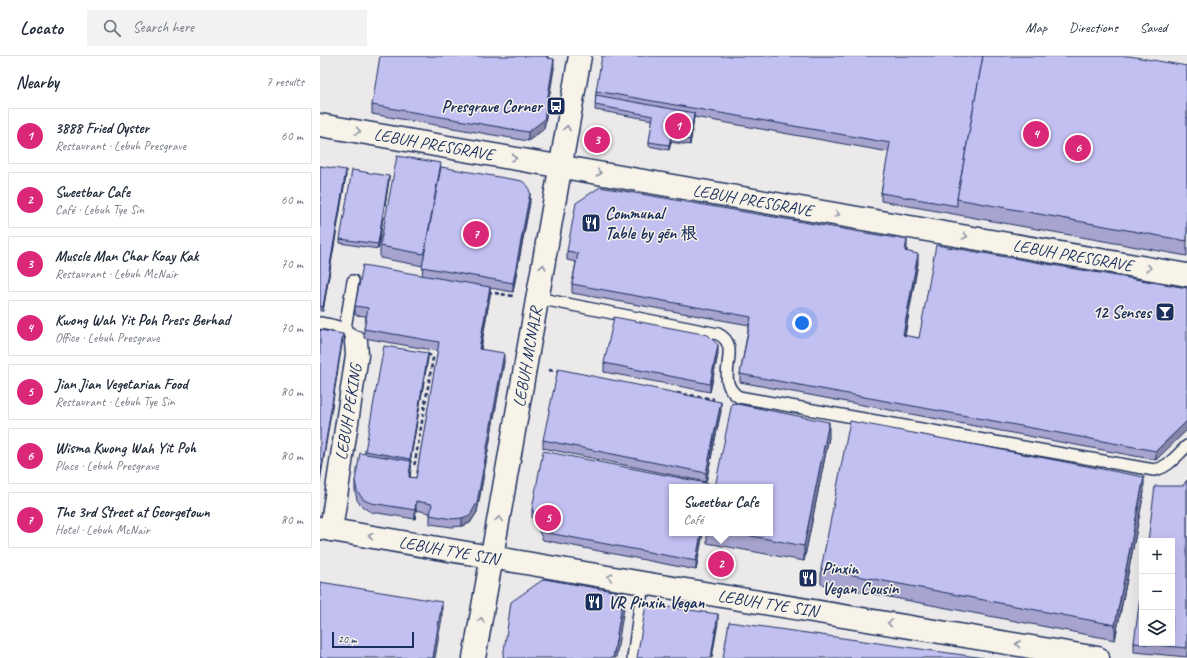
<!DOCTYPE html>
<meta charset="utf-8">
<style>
body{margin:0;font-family:Caveat,"LXGW WenKai TC",sans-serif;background:#f2f2f3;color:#1f2937}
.controls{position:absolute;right:12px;bottom:12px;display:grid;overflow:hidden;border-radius:0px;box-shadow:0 4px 16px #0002}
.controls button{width:36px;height:36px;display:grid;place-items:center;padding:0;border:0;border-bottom:1px solid #e0e1e3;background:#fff;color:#1f2937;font:20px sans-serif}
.scale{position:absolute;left:12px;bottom:10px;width:82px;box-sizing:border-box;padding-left:4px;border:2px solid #1b2f5e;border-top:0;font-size:11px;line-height:14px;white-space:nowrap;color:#1b2f5e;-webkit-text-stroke:3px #f7f3e8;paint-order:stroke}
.you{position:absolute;left:482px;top:267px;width:14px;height:14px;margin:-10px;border:3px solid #fff;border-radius:50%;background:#1a73e8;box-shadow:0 0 0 6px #1a73e833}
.badge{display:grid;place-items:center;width:26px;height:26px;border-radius:50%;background:#db2777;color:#fff;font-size:13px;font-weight:700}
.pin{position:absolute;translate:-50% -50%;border:2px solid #fff;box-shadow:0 1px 4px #0006}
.popup{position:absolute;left:349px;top:428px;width:104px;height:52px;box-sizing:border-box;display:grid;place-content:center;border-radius:0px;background:#fff;filter:drop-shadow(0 1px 3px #0005);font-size:13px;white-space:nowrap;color:#747a83}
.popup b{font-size:15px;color:#1f2937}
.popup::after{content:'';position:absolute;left:50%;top:100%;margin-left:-8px;border:8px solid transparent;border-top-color:#fff}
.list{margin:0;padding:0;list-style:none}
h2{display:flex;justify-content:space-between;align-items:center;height:52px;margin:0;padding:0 16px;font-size:17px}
h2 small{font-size:13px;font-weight:400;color:#747a83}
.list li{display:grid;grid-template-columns:26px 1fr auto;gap:12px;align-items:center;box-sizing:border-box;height:56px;margin:0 8px 8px;padding:0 8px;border:1px solid #e0e1e3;border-radius:0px}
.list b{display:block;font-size:15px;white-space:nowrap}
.list p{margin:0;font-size:13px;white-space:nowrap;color:#747a83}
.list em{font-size:13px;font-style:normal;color:#747a83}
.icon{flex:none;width:22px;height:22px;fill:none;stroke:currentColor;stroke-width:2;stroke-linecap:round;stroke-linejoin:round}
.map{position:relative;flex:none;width:867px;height:602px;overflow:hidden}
header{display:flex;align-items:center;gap:24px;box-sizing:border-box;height:56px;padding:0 20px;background:#fff;border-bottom:1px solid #e0e1e3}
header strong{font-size:19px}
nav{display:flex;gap:22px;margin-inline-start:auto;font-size:14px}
.search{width:280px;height:36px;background:#f2f2f3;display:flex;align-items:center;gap:10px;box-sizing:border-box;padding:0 14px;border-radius:0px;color:#747a83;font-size:15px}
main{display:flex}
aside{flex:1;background:#fff}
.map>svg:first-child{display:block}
</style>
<header>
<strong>Locato</strong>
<div class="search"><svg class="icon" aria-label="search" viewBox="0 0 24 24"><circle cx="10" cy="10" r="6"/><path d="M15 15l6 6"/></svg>Search here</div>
<nav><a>Map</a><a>Directions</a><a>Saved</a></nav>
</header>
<main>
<aside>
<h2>Nearby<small>7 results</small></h2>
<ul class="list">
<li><span class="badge">1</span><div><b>3888 Fried Oyster</b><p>Restaurant · Lebuh Presgrave</p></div><em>60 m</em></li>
<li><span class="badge">2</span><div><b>Sweetbar Cafe</b><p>Café · Lebuh Tye Sin</p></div><em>60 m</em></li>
<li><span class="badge">3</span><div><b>Muscle Man Char Koay Kak</b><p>Restaurant · Lebuh McNair</p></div><em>70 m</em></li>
<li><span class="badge">4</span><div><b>Kwong Wah Yit Poh Press Berhad</b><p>Office · Lebuh Presgrave</p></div><em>70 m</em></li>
<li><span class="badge">5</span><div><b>Jian Jian Vegetarian Food</b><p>Restaurant · Lebuh Tye Sin</p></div><em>80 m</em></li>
<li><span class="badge">6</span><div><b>Wisma Kwong Wah Yit Poh</b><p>Place · Lebuh Presgrave</p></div><em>80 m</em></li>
<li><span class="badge">7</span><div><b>The 3rd Street at Georgetown</b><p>Hotel · Lebuh McNair</p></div><em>80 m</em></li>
</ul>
</aside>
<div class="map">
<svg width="867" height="602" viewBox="0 0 867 602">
<rect width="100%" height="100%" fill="#ece9ea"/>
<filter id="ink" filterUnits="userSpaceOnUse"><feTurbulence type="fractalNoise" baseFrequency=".025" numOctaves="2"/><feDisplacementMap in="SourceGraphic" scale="8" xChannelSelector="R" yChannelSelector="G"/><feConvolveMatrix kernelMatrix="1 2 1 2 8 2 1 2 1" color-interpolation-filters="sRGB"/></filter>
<g filter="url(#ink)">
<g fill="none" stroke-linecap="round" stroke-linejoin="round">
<!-- lane casing -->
<g stroke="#1b2f5e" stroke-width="14">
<g id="lane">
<path d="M217,242l181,36c27,13 -7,46 21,63l415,73c14,-2 23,-15 33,-24"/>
<path d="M0,267c11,2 21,3 30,10"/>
<path d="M25,272l8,-47"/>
<path d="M313,602l10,-75"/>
</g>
</g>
<!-- street casing -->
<g stroke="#1b2f5e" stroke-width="25">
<g id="street">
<path d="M0,69l867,150"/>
<path d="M0,472l323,55 455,75"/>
<path d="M11,474l26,-175 -1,-13"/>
</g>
</g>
<!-- secondary casing -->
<g stroke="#1b2f5e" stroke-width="25">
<path id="secondary" d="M154,602l106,-602"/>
</g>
<!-- path -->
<g stroke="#1b2f5e" stroke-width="2.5" stroke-dasharray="4 3" stroke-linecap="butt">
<path d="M168,236l25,4"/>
<path d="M229,314l11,2"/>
<path d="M357,337l37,6"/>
<path d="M88,410h6l1,-4 18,-104 -1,-2 -6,-2"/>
</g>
<!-- lane -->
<use href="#lane" stroke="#f7f3e8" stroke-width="11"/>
<!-- street -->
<use href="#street" stroke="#f7f3e8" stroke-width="22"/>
<!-- secondary -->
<use href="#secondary" stroke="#f7f3e8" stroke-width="22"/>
</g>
<!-- wall -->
<g fill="#a7a4cf" stroke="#1b2f5e">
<path d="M228,0v2l6,10 -10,61 -16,12 -156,-27v-9z"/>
<path d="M867,10v190l-306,-55v-8l8,-41 -195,-35 -4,28 -19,-3 -2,8 -20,-4v-4l4,-22 -58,-10 1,-19z"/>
<path d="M0,110l26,9 -23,136h-3z"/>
<path d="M121,111l89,35 -17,90 -23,-4v8l-9,53 23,13 -27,150 -7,11 -8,3 -10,1 -22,-3v-11l-14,-3 -1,9 -44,-7 -7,-4 -4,-4 -3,-4 -2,-10v-9l10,-27v-3l63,-93 -18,103 1,8 -1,8 6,1 22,-127 -74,-13v-9l2,-13 -11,-1v-9l67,-30 1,-10 -43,-8v-12z"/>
<path d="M69,124l-11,69 -38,-6v-4z"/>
<path d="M587,193v3l11,11 -13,73 14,2 268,-50 -31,172 -416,-78v-8l9,-49 -177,-32v-9l4,-22 -9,-2v-9z"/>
<path d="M398,298l-8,38 -106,-20v-9z"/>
<path d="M401,355l-15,71 -163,-34v-8z"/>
<path d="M509,381l-25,124 -97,-18v-10h63z"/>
<path d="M867,424v177l-53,-5v-9l49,-157z"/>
<path d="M391,431l-39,46h31l-7,37 -153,-30 -11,-23v-8z"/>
<path d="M824,436l-29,148 -294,-56v-15z"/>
</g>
<!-- shaded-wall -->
<g fill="#8886a9" stroke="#1b2f5e">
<path d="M234,3v9l-10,61 -16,12v-9z"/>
<path d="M374,57v4l-4,28v-5z"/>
<path d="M351,81v5l-2,8v-5z"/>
<path d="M26,114v5l-23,136v-4z"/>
<path d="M69,120v4l-11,69v-5z"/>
<path d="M210,137v9l-17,90v-9z"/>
<path d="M587,184v9l-2,11v-9z"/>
<path d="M598,198v9l-15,81v-9z"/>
<path d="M170,231v9l-11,62v-9z"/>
<path d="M23,278v4l-23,144v-4z"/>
<path d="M398,289v9l-8,38v-8z"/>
<path d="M108,297v5l-18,105v-4z"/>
<path d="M184,297v9l-27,150 -7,11 -8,3v-8z"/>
<path d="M401,346v9l-15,71v-9z"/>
<path d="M867,365v9l-31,30v-9z"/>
<path d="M509,366v15l-25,124v-15z"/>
<path d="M91,405v8l-2,17v-9z"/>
<path d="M824,421v15l-29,148v-15z"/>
<path d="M96,445v9l-1,9v-9z"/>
<path d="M381,477h2l-7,37v-9z"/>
<path d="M304,537v15l-8,50h-3z"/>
<path d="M122,546v16l-7,40h-2z"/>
<path d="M398,558v9l-6,35h-1z"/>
</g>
<!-- building -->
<g fill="#c2bff1" stroke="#1b2f5e">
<path d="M60,0h167v2l7,1 -10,61 -16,12 -156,-27z"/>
<path d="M282,0h381l-26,143v7l-76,-13 9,-50 -294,-52z"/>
<path d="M663,0h146l58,10v175l-230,-42z"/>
<path d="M276,39l98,18 -4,27 -19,-3 -2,8 -20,-3 4,-26 -58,-11z"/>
<path d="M77,100l44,7 -17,91 -44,-8z"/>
<path d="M0,110l26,4 -23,137 -3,-1z"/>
<path d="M121,111l81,14 6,5 2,7 -17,90 -91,-16z"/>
<path d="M32,114l37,6 -11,68 -38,-5z"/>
<path d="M280,131l307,53 -2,11 13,3 -15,81 16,3 17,-93 251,43v133l-31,30 -416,-77 11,-57 -179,-33 6,-31 -11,-2 9,-48z"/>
<path d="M43,209l127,22 -11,62 25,4 -27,150 -7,12 -8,3 -10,1 -22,-4 2,-11 -16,-3 -1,9 -44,-7 -7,-3 -4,-5 -3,-4 -2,-10 5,-28 51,8 -2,16 7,1 23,-136 -75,-13 4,-21 -13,-2z"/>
<path d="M294,261l94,18 10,10 -8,39 -106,-21z"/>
<path d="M0,274l23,4 -23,144z"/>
<path d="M64,290l44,7 -18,106 -45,-8z"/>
<path d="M238,313l163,33 -15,71 -163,-33z"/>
<path d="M412,347l97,19 -25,124 -68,-13h34v-46h-55z"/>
<path d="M530,365l294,56 -29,148 -294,-56z"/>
<path d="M223,395l168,33v3h-39v46h29l-5,28 -153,-29 -11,-23z"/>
<path d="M867,424v168l-53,-5 8,-61v61h30v-102h-24l7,-55h28z"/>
<path d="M224,523l80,14 -11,65h-110l8,-56z"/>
<path d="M0,526l122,20 -9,56h-113z"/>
<path d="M326,548l72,10 -7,44h-74z"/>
<path d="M409,566l255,36h-261z"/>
</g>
<!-- one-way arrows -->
<defs><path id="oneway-chevron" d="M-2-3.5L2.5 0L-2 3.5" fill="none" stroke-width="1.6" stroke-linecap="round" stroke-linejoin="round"/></defs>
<g stroke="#8991a3">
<use href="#oneway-chevron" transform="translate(247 72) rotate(-80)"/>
<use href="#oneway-chevron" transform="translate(38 75) rotate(10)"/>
<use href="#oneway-chevron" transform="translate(194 102) rotate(10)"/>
<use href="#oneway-chevron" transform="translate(279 117) rotate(10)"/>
<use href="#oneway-chevron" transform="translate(517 158) rotate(10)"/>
<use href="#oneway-chevron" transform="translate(645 180) rotate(10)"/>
<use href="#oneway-chevron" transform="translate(223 211) rotate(-80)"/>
<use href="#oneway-chevron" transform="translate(829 212) rotate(10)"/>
<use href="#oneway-chevron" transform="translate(179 463) rotate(-80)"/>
<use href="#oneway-chevron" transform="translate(51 480) rotate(-170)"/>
<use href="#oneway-chevron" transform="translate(290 521) rotate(-170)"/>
<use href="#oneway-chevron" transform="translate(161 564) rotate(-80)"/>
<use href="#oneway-chevron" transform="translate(570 567) rotate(-171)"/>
<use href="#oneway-chevron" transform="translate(698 588) rotate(-171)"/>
</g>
</g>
<!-- icons -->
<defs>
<g id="bus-square" transform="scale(1)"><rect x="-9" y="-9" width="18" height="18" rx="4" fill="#1b2f5e" stroke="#f7f3e8"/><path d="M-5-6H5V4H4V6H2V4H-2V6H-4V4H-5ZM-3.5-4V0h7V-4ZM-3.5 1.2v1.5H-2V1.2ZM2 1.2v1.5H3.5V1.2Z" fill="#fff"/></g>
<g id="restaurant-square" transform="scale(1)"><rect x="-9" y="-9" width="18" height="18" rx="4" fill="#1b2f5e" stroke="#f7f3e8"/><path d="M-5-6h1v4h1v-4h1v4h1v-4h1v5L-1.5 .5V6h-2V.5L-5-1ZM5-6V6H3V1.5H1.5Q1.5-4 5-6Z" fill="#fff"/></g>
<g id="bar-square" transform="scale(1)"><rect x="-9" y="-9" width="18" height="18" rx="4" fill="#1b2f5e" stroke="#f7f3e8"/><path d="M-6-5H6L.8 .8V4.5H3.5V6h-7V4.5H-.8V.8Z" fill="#fff"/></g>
</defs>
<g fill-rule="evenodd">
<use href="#bus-square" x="236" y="50"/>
<use href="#restaurant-square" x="271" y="167"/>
<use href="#bar-square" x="845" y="256"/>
<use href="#restaurant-square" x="488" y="522"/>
<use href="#restaurant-square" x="274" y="546"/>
</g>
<g text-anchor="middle" stroke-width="3" stroke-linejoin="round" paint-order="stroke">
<!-- poi labels -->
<g font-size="17" font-weight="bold" fill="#1b2f5e" stroke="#f7f3e8" text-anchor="start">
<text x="222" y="56" text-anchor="end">Presgrave Corner</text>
<text x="285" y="163">Communal<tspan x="285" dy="20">Table by gēn 根</tspan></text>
<text x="831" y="262" text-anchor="end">12 Senses</text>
<text x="502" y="518">Pinxin<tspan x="502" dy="20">Vegan Cousin</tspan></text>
<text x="288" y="552">VR Pinxin Vegan</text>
</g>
<!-- street labels -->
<g font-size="17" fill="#1b2f5e" stroke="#f7f3e8">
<text transform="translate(114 88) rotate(10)" y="6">LEBUH PRESGRAVE</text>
<text transform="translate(433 144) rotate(10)" y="6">LEBUH PRESGRAVE</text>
<text transform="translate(753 199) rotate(10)" y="6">LEBUH PRESGRAVE</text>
<text transform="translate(207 301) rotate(-80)" y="6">LEBUH MCNAIR</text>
<text transform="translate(28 356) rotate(-81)" y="6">LEBUH PEKING</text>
<text transform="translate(129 494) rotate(10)" y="6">LEBUH TYE SIN</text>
<text transform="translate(448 547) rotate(9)" y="6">LEBUH TYE SIN</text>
</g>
</g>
</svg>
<div class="controls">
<button>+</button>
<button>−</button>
<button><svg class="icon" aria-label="layers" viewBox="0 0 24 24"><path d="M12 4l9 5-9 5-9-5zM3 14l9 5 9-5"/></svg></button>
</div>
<div class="scale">20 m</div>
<div class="you"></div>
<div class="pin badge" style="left:358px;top:70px">1</div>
<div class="pin badge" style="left:401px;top:508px">2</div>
<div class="popup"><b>Sweetbar Cafe</b>Café</div>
<div class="pin badge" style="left:277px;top:84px">3</div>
<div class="pin badge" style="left:716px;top:78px">4</div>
<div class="pin badge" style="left:228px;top:462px">5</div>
<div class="pin badge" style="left:758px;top:92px">6</div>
<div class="pin badge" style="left:156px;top:178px">7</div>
</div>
</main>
